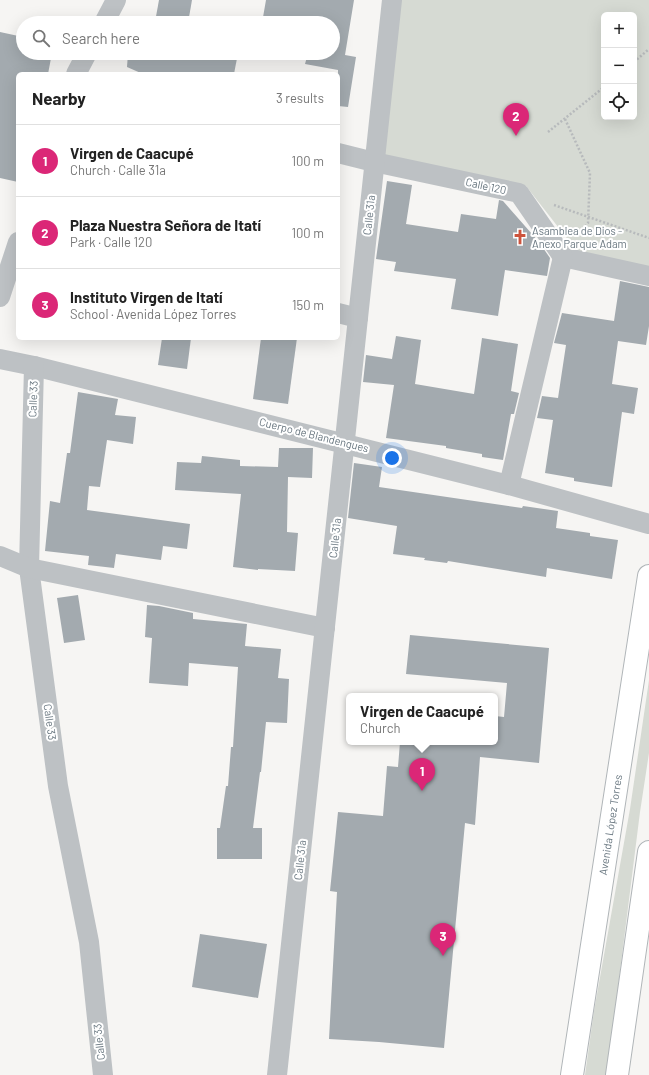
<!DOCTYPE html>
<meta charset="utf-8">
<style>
body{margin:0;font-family:Barlow,sans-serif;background:#f6f6f6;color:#222}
.controls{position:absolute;right:12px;top:12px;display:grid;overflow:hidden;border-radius:6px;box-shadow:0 4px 16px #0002}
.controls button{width:36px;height:36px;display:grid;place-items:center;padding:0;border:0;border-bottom:1px solid #e0e0e0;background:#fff;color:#222;font:20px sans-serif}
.you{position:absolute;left:392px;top:458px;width:14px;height:14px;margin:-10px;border:3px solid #fff;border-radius:50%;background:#1a73e8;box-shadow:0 0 0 6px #1a73e833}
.badge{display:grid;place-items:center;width:26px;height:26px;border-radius:50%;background:#db2777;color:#fff;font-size:13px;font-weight:700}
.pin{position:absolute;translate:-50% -33px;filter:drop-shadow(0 1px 2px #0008)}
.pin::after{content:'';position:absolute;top:21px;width:14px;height:12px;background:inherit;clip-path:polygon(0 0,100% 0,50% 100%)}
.popup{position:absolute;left:346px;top:693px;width:152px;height:52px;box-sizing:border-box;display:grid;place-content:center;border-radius:6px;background:#fff;filter:drop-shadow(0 1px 3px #0005);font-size:13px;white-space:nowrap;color:#767676}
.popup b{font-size:15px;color:#222}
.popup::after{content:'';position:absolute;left:50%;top:100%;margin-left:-8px;border:8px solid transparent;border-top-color:#fff}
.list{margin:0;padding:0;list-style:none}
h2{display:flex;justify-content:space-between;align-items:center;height:52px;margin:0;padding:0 16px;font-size:17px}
h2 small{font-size:13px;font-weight:400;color:#767676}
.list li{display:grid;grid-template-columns:26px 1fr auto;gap:12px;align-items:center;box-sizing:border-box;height:72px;padding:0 16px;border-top:1px solid #e0e0e0}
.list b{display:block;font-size:15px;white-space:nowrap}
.list p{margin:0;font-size:13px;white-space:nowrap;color:#767676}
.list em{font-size:13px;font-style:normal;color:#767676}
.icon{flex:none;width:22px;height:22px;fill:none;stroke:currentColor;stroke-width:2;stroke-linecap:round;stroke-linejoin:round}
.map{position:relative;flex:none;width:649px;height:1075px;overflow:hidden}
.search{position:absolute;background:#fff;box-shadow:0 4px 16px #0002;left:16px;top:16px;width:324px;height:44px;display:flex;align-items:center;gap:10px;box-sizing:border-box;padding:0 14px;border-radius:22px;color:#767676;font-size:15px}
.panel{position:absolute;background:#fff;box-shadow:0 4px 16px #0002;left:16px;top:72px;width:324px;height:268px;border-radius:6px}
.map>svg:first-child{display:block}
</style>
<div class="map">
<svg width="649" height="1075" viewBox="0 0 649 1075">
<rect width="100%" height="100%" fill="#f6f5f3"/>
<!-- green -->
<g fill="#d6dad3" fill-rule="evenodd">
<path d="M399,0h250v268l-69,-13 -54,-69 -144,-30zM604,15h30v102h-30z"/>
<path d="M649,680v73l-9,59 -33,263h-22l9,-64 36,-202z"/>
</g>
<!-- building -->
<g fill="#a3aaaf">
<path d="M159,0h33l-4,23 -33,-1z"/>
<path d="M266,0h88l-9,55 11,2 -8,50 -10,-1v-36l-33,-6 3,-11h25v-30h-71z"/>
<path d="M0,32l23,5v16h29l-4,21h-30v108l-18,-4z"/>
<path d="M128,53h110l-4,21h-91l-16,-7z"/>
<path d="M387,181l25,4 -6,39 52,8 3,-18 35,5 3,-19 4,1 36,41 11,16 -3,18 -42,-6 -7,46 -47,-7 5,-30 -62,-8 2,-9 -20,-3z"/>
<path d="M620,281l29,6v39l-3,19 -28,-4 -6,43 26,4 -4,26 -12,-2 -10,75 -38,-6v-3l-29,-5 8,-53 -16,-2 5,-22 16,2 8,-53 -12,-2 8,-30 52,8z"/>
<path d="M396,336l25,4 -6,44 59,10 8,-56 36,6 -7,47 8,2 -5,21h-3l-8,46 -21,-3v-3l-36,-6v-2l-60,-8 8,-53 -31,-3 3,-27 26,4z"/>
<path d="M162,338h29l-4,31 -29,-4z"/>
<path d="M261,338h36l-9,66 -35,-5z"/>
<path d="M78,392l40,7 -3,16 21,2 -3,27 -26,-4 -7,47 -11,-1 -2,24 103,14 -3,25 -24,-3 -2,14 -45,-6 -2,14 -26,-3 1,-9 -44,-5 5,-50 10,2 7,-50h3z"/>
<path d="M279,448h34l-1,30 -24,-1 -1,55 11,1 -3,38 -37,-2v1l-25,-3 8,-73 -66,-4 2,-28 24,1 1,-7 38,4v6l38,1z"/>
<path d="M354,463l28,4 -3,20 143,21 1,-2 35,5 -2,17 34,5v3l28,4 -6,39 -65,-11 -1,9 -98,-16 -1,2 -23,-3 1,-2 -32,-4 4,-28 -49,-8z"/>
<path d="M78,595l7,45 -21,3 -7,-45z"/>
<path d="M147,605l12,1 34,7v6l54,5 -2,22 36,3 -3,29 11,1 -2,44 -21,-1 -5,50h-1l-7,56h9v31h-45v-31h3l6,-42h2l3,-39h2l5,-80 -49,-4 -1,23 -39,-3 3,-45 -7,-1z"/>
<path d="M410,635l139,13 -10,115 -59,-6 -5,68 -10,-2 -21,225 -65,-6 -50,-3 8,-147 -7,-1 8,-79 45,4 4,-50 11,1 2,-25h95v-26l9,1 3,-34 -101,-9z"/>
<path d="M200,934l67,10 -9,54 -66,-11z"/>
</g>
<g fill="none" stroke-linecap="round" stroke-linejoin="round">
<!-- secondary casing -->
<g stroke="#b0b5b8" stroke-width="24">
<g id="secondary">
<path id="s1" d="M572,1075l77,-499"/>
<path d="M617,1075l32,-223"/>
</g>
</g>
<!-- path -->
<g stroke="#b7babc" stroke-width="2.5" stroke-dasharray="2 2" stroke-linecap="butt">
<path d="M634,62l15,-13"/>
<path d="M565,119l25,54 -2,50 -11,14"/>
<path d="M548,132l56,-45"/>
<path d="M554,205l95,33"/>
</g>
<!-- minor -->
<g stroke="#bdc1c4" stroke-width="20">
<path d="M104,23l12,-23"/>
<path d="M76,74l11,-21"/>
<path d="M338,153l36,9 145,31 44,64 86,19"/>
<path d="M0,297l18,-55"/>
<path d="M338,313l20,5"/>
<path d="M0,359l34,7 475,119 140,39"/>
<path d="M34,366l-5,202 29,218 31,156 14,133"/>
<path d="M509,485l54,-228"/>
<path d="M0,556l29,12 296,60"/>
<path d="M277,1075l115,-1075"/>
</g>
<!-- secondary -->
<use href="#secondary" stroke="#fff" stroke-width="22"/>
</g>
<!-- icons -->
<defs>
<g id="church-bare" transform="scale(1.2)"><path d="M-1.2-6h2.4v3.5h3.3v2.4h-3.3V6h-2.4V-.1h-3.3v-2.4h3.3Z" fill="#cc533c" stroke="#fff" stroke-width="2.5" paint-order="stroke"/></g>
</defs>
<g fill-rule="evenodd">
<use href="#church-bare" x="520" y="237"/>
</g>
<g text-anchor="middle" stroke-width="4" stroke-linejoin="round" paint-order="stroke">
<!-- street labels -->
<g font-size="11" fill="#697780" stroke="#fff">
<text transform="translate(486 186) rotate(12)" y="4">Calle 120</text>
<text transform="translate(369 215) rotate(-84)" y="4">Calle 31a</text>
<text transform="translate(33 399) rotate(-88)" y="4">Calle 33</text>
<text transform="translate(314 435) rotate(14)" y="4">Cuerpo de Blandengues</text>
<text transform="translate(335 538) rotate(-84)" y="4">Calle 31a</text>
<text transform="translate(50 722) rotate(82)" y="4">Calle 33</text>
<text dy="4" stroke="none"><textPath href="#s1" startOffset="253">Avenida López Torres</textPath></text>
<text transform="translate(300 860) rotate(-84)" y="4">Calle 31a</text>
<text transform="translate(99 1042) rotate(-96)" y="4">Calle 33</text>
</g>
<!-- poi labels -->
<g font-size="11" fill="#697780" stroke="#fff" text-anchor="start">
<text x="532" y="235">Asamblea de Dios -<tspan x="532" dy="13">Anexo Parque Adam</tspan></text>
</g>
</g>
</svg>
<div class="controls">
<button>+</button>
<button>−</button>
<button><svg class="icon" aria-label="locate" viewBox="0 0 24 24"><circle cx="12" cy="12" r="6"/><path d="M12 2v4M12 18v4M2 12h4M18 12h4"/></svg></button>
</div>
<div class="you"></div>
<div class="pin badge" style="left:422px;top:791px">1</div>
<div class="popup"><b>Virgen de Caacupé</b>Church</div>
<div class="pin badge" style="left:516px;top:136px">2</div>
<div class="pin badge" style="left:443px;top:956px">3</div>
<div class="search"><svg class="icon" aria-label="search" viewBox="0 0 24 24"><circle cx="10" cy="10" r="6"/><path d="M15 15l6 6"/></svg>Search here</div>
<section class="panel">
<h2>Nearby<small>3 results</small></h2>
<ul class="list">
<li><span class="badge">1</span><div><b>Virgen de Caacupé</b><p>Church · Calle 31a</p></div><em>100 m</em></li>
<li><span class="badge">2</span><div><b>Plaza Nuestra Señora de Itatí</b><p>Park · Calle 120</p></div><em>100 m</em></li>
<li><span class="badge">3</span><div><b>Instituto Virgen de Itatí</b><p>School · Avenida López Torres</p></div><em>150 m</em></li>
</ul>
</section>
</div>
